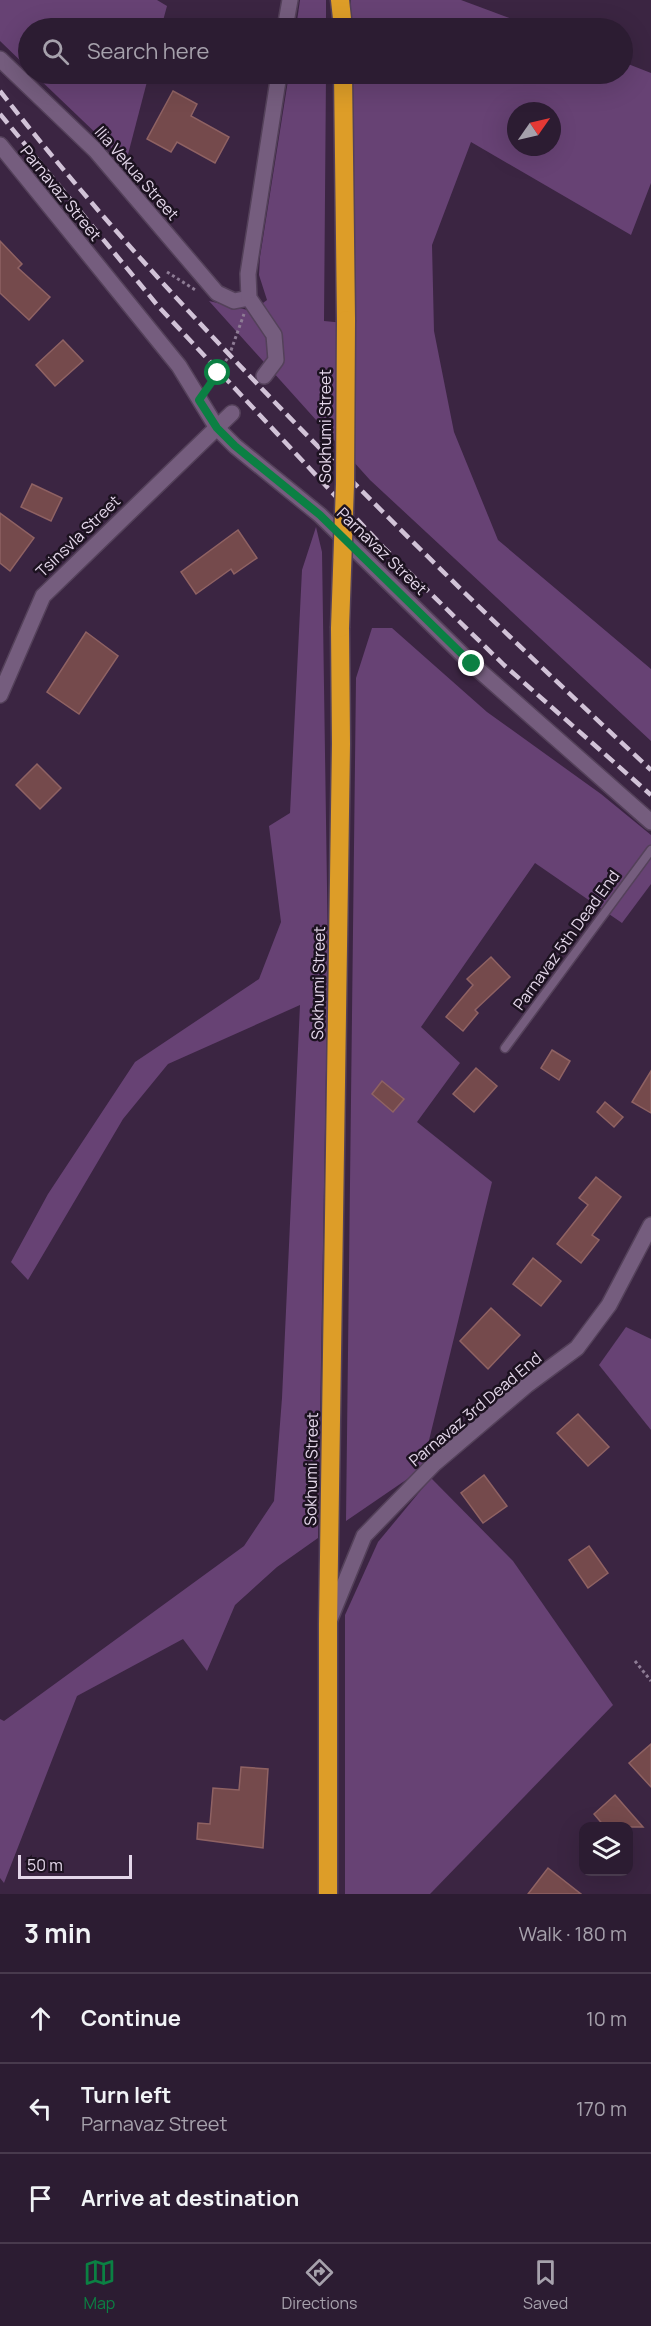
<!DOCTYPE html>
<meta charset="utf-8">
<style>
body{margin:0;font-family:Manrope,sans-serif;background:#34253a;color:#f1f3f6}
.controls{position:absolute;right:18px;bottom:18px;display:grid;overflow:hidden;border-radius:12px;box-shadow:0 6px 24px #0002}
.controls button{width:54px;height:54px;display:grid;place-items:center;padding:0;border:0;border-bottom:2px solid #483a4d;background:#2c1c32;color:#f1f3f6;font:30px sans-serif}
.compass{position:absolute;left:507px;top:102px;width:54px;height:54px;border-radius:50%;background:#2c1c32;box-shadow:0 6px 24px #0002;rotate:56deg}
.scale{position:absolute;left:18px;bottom:15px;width:114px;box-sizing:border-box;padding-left:6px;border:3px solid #e4d7ea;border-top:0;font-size:16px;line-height:21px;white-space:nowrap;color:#e4d7ea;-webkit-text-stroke:4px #1c1220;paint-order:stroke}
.stop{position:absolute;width:18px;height:18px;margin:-14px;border:4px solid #0b8043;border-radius:50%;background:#fff}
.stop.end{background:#0b8043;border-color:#fff;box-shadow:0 2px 6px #0008}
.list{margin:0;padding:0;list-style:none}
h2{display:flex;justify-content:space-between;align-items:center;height:78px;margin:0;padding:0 24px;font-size:26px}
h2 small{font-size:20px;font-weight:400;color:#a6a1ac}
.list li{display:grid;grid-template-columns:39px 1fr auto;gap:18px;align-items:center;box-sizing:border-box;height:90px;padding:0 24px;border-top:2px solid #483a4d}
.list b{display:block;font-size:22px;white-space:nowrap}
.list p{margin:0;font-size:20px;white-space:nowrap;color:#a6a1ac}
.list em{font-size:20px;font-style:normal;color:#a6a1ac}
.icon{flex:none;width:33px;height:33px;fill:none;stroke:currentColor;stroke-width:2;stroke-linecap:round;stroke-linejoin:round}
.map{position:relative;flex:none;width:651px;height:1894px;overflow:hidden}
.search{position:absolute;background:#2c1c32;box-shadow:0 6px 24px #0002;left:18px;right:18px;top:18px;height:66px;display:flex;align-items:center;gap:15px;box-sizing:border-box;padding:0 21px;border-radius:33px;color:#a6a1ac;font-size:22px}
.sheet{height:348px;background:#2c1c32}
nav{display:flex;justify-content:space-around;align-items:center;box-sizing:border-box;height:84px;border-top:2px solid #483a4d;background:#2c1c32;font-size:16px;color:#a6a1ac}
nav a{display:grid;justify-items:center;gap:3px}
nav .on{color:#0b8043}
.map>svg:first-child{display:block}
</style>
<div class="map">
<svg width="651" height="1894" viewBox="0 0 651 1894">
<rect width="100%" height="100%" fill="#3b2542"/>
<!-- green -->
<g fill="#674274" fill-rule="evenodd">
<path d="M0,0h157l10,6 -6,22h-133v40l-28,-27z"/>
<path d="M300,0h26v28h-30z"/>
<path d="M351,0h110l75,28h-185z"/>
<path d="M623,62l28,11v110l-20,52 -160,-93 -39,103 2,86 20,101 44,108 153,129v72l-281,-261 -161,-179 43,10 15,-11 -8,-25 1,-18 29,-183h37l-2,247 31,3 -3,-250h270zM516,111h36v36h-36z"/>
<path d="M34,74h115l-23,88z"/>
<path d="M316,527l6,25 6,402 -10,584 -41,29 -42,38 -28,66 -24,-32 -106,57 -73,187 -4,-5v-159l4,2 240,-175 30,-45 8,-103 18,-393 -132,59 -45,55 -95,161 -17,-18 37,-68 87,-132 124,-83 22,-57 -12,-96 21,-13 12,-243z"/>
<path d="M372,628h20l95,84 114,82 50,41v49l-29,39 -87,-60 -114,164 39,36 -43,59 75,60 -70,287 -76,52 10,-843z"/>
<path d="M626,1327l25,12v91l-52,-65z"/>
<path d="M431,1478l82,83 100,144 -183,189h-85v-279l33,-73z"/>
</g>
<!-- building -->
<g fill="#754a4c" stroke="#8f6263" stroke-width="1.5">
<path d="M173,91l24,13 -6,12 38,21 -14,26 -38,-21 -6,10 -24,-13z"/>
<path d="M0,241l22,23 -4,4 32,29 -21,23 -29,-27z"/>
<path d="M63,340l20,21 -28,25 -19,-21z"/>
<path d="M32,484l30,14 -11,23 -30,-14z"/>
<path d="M0,513l34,25 -24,33 -10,-8z"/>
<path d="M238,530l19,28 -23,16 -3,-5 -35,25 -15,-22z"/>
<path d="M86,632l32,24 -39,58 -32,-22z"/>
<path d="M37,764l24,24 -21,21 -24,-24z"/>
<path d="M491,957l19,20 -35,33 3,3 -15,18 -17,-14 27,-32 -6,-6z"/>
<path d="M552,1050l18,11 -11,19 -18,-12z"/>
<path d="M476,1068l21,18 -23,26 -21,-18z"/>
<path d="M651,1071v42l-19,-11z"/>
<path d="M382,1081l22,18 -11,13 -21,-18z"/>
<path d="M605,1102l18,15 -9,10 -17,-15z"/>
<path d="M596,1177l25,20 -29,38 7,5 -18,23 -24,-19 31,-39 -9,-7z"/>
<path d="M533,1258l28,23 -20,25 -28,-22z"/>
<path d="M491,1308l29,27 -32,34 -28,-28z"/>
<path d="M578,1414l31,33 -21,19 -31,-33z"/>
<path d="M484,1475l23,31 -24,17 -22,-30z"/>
<path d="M589,1546l19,27 -20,15 -19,-28z"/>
<path d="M651,1744v43l-22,-24z"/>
<path d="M241,1767l27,2 -5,79 -66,-9 1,-16 12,1 3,-36 26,2z"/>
<path d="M615,1795l28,32h-38l-11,-13z"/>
<path d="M548,1868l33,26h-53z"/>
</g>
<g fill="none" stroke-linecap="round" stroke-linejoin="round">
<!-- lane casing -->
<g stroke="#54415a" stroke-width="11">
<path id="lane" d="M505,1048l146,-198"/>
</g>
<!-- street casing -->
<g stroke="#54415a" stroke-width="18">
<g id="street">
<path d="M285,28l5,-28"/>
<path d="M0,59l95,91 122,143 17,8 15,-3"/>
<path d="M0,145l179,221 38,62 18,18 85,69 152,149 179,158"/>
<path d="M264,376l12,-16 -2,-25 -25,-37 -1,-24 31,-200"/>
<path d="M0,695l43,-99 189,-183"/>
<path d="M330,1619l34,-83 70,-72 93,-79 50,-37 32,-43 42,-80"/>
</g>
</g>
<!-- highway casing -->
<g stroke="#54415a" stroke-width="21">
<g id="highway">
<path d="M340,0l3,28"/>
<path d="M343,74l3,246"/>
<path d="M328,1894v-270l13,-880 -1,-116"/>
</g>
</g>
<!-- path -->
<g stroke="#8e7c95" stroke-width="3" stroke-dasharray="3 3" stroke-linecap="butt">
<path d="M167,272l30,19"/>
<path d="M205,371l8,9"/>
<path d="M209,386l20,-30 15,-42"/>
<path d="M635,1661l16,20"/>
</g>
<!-- lane -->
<use href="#lane" stroke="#755d7e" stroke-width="8"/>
<!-- street -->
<use href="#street" stroke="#755d7e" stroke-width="15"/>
<!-- highway -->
<use href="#highway" stroke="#dd9d28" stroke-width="18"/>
<!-- rail -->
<g stroke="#d1c2d7" stroke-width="4.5" stroke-dasharray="12 6" stroke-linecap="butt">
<path d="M0,91c91,117 192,226 295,332 116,119 234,234 356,347"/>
<path d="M0,114l158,192 225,241 121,118 147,130"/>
</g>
<!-- highway-bridge casing -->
<g stroke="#54415a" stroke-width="21" stroke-linecap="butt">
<path id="highway-bridge" d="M340,628l5,-144 1,-164"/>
</g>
<!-- highway-bridge -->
<use href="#highway-bridge" stroke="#dd9d28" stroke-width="18"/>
</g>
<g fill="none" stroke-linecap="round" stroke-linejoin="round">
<!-- route -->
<path stroke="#0b8043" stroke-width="8" d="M218,373l-19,27 18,28 18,18 85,69 152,149"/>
</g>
<g text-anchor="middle" stroke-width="5" stroke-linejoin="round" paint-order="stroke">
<!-- street labels -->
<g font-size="16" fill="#e4d7ea" stroke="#1c1220">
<text transform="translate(137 173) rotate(49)" y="6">Ilia Vekua Street</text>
<text transform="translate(61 193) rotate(51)" y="6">Parnavaz Street</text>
<text transform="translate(325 426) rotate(-90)" y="6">Sokhumi Street</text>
<text transform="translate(78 536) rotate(-44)" y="6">Tsinsvla Street</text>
<text transform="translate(382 551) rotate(44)" y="6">Parnavaz Street</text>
<text transform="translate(566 940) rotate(-54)" y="6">Parnavaz 5th Dead End</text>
<text transform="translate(318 983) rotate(-89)" y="6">Sokhumi Street</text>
<text transform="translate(475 1409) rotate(-40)" y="6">Parnavaz 3rd Dead End</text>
<text transform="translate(311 1469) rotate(-89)" y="6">Sokhumi Street</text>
</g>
</g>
</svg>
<div class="controls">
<button><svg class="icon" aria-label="layers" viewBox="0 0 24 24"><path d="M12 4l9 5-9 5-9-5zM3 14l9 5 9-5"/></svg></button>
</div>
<svg class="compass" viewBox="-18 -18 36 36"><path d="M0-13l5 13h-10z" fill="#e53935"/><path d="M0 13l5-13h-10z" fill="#a6a1ac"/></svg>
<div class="scale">50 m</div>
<div class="stop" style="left:218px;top:373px"></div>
<div class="stop end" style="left:472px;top:664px"></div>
<div class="search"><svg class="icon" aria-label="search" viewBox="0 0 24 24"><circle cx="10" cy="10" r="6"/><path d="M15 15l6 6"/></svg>Search here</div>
</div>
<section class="sheet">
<h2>3 min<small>Walk · 180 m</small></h2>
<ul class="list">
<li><svg class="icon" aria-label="ahead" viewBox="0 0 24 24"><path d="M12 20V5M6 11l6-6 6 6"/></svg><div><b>Continue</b></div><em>10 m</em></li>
<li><svg class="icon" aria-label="left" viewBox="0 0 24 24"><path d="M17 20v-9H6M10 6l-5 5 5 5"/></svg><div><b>Turn left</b><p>Parnavaz Street</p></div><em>170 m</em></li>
<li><svg class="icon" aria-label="arrive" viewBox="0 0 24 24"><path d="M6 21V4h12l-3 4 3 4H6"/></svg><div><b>Arrive at destination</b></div></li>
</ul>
</section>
<nav>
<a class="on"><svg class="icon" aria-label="map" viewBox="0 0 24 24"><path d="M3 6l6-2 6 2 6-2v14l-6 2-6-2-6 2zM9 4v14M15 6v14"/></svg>Map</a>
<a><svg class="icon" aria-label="directions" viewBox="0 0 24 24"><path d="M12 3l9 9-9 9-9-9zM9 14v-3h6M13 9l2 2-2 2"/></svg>Directions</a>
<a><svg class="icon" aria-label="saved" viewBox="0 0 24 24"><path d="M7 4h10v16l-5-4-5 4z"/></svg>Saved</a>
</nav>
